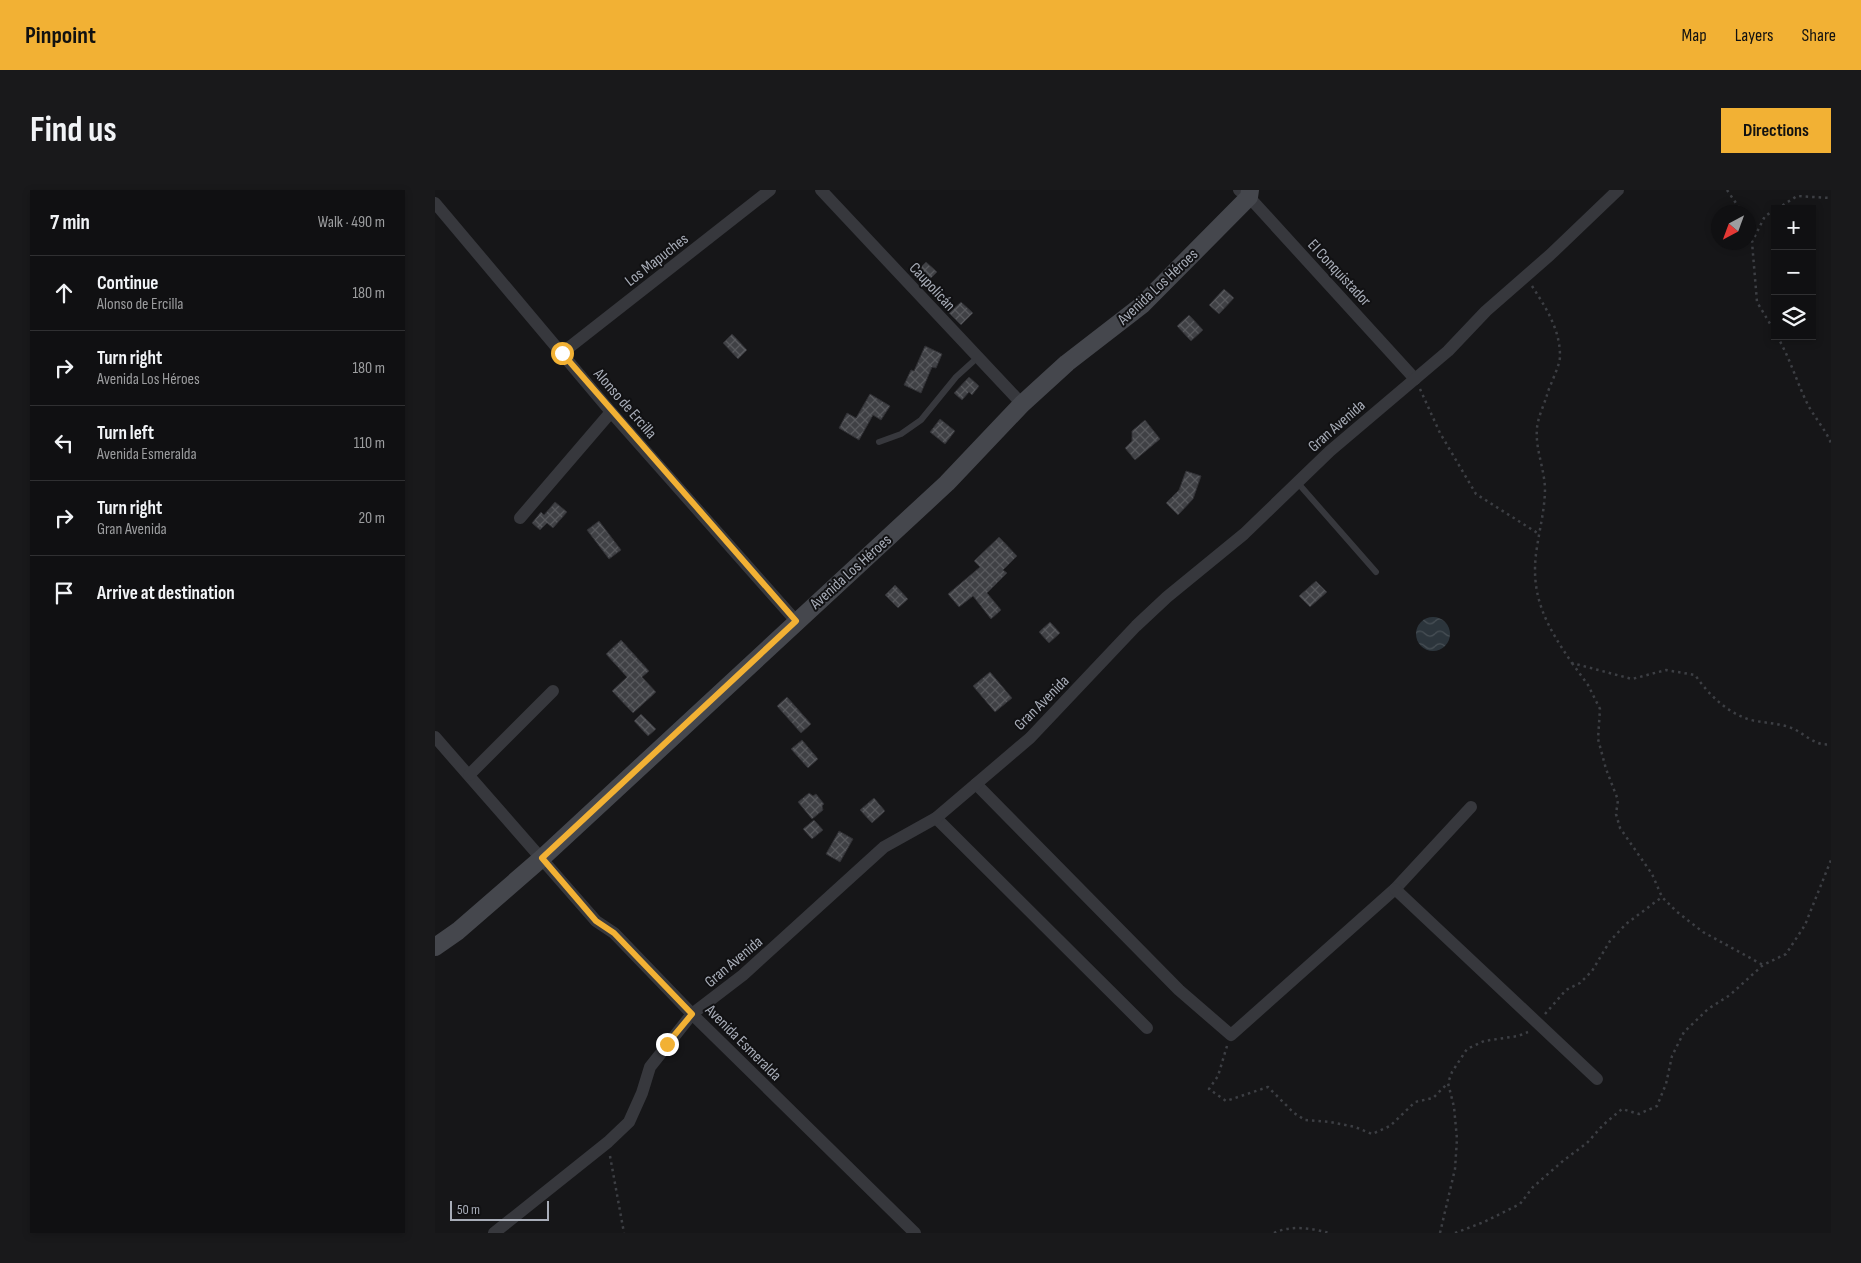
<!DOCTYPE html>
<meta charset="utf-8">
<style>
body{margin:0;font-family:"Sofia Sans Condensed",sans-serif;background:#19191b;color:#f1f3f6}
.controls{position:absolute;right:15px;top:15px;display:grid;overflow:hidden;border-radius:0px;box-shadow:0 2px 8px #0003}
.controls button{width:45px;height:45px;display:grid;place-items:center;padding:0;border:0;border-bottom:1px solid #303032;background:#101012;color:#f1f3f6;font:25px sans-serif}
.compass{position:absolute;left:1276px;top:15px;width:45px;height:45px;border-radius:50%;background:#101012;box-shadow:0 2px 8px #0003;rotate:221deg}
.scale{position:absolute;left:15px;bottom:12px;width:99px;box-sizing:border-box;padding-left:5px;border:2px solid #a8adb8;border-top:0;font-size:14px;line-height:18px;white-space:nowrap;color:#a8adb8;-webkit-text-stroke:4px #111113;paint-order:stroke}
.stop{position:absolute;width:15px;height:15px;margin:-11px;border:4px solid #f2b134;border-radius:50%;background:#fff}
.stop.end{background:#f2b134;border-color:#fff;box-shadow:0 1px 5px #0008}
.list{margin:0;padding:0;list-style:none}
h2{display:flex;justify-content:space-between;align-items:center;height:65px;margin:0;padding:0 20px;font-size:21px}
h2 small{font-size:16px;font-weight:400;color:#9c9d9f}
.list li{display:grid;grid-template-columns:32px 1fr auto;gap:15px;align-items:center;box-sizing:border-box;height:75px;padding:0 20px;border-top:1px solid #303032}
.list b{display:block;font-size:19px;white-space:nowrap}
.list p{margin:0;font-size:16px;white-space:nowrap;color:#9c9d9f}
.list em{font-size:16px;font-style:normal;color:#9c9d9f}
.icon{flex:none;width:28px;height:28px;fill:none;stroke:currentColor;stroke-width:2;stroke-linecap:round;stroke-linejoin:round}
.map{position:relative;flex:none;width:1396px;height:1043px;overflow:hidden;border-radius:0px}
header{display:flex;align-items:center;gap:30px;box-sizing:border-box;height:70px;padding:0 25px;background:#f2b134;color:#111}
header strong{font-size:24px}
nav{display:flex;gap:28px;margin-inline-start:auto;font-size:18px}
.intro{display:flex;align-items:center;justify-content:space-between;box-sizing:border-box;height:120px;padding:0 30px}
h1{margin:0;font-size:35px}
.button{padding:12px 22px;border-radius:0px;background:#f2b134;color:#111;font-size:18px;font-weight:700}
main{display:flex;gap:30px;padding:0 30px}
aside{flex:1;background:#101012;border-radius:0px;box-shadow:0 2px 8px #0003}
.map>svg:first-child{display:block}
</style>
<header>
<strong>Pinpoint</strong>
<nav><a>Map</a><a>Layers</a><a>Share</a></nav>
</header>
<div class="intro"><h1>Find us</h1><a class="button">Directions</a></div>
<main>
<aside>
<h2>7 min<small>Walk · 490 m</small></h2>
<ul class="list">
<li><svg class="icon" aria-label="ahead" viewBox="0 0 24 24"><path d="M12 20V5M6 11l6-6 6 6"/></svg><div><b>Continue</b><p>Alonso de Ercilla</p></div><em>180 m</em></li>
<li><svg class="icon" aria-label="right" viewBox="0 0 24 24"><path d="M7 20v-9h11M14 6l5 5-5 5"/></svg><div><b>Turn right</b><p>Avenida Los Héroes</p></div><em>180 m</em></li>
<li><svg class="icon" aria-label="left" viewBox="0 0 24 24"><path d="M17 20v-9H6M10 6l-5 5 5 5"/></svg><div><b>Turn left</b><p>Avenida Esmeralda</p></div><em>110 m</em></li>
<li><svg class="icon" aria-label="right" viewBox="0 0 24 24"><path d="M7 20v-9h11M14 6l5 5-5 5"/></svg><div><b>Turn right</b><p>Gran Avenida</p></div><em>20 m</em></li>
<li><svg class="icon" aria-label="arrive" viewBox="0 0 24 24"><path d="M6 21V4h12l-3 4 3 4H6"/></svg><div><b>Arrive at destination</b></div></li>
</ul>
</aside>
<div class="map">
<svg width="1396" height="1043" viewBox="0 0 1396 1043">
<defs>
<pattern id="water-waves" width="16" height="10" patternUnits="userSpaceOnUse" patternTransform="scale(1.25)"><rect width="16" height="10" fill="#2c353c"/><path d="M0 5q4-4 8 0t8 0" fill="none" stroke="#485056"/></pattern>
<pattern id="building-cross-hatch" width="8" height="8" patternUnits="userSpaceOnUse" patternTransform="scale(1.25)"><rect width="8" height="8" fill="#404145"/><path d="M0 0l8 8M0 8l8-8" fill="none" stroke="#595a5e"/></pattern>
</defs>
<rect width="100%" height="100%" fill="#161618"/>
<!-- water -->
<circle fill="url(#water-waves)" cx="998" cy="444" r="17"/>
<!-- building -->
<g fill="url(#building-cross-hatch)" stroke="#303034">
<path d="M491,72l11,10 -12,12 -11,-10z"/>
<path d="M789,99l10,9 -15,16 -10,-9z"/>
<path d="M526,112l12,11 -12,12 -12,-12z"/>
<path d="M754,125l14,15 -12,11 -14,-15z"/>
<path d="M297,144l15,16 -9,9 -15,-16z"/>
<path d="M490,156l17,8 -6,14 -4,-1 -11,26 -17,-8 7,-15 3,1z"/>
<path d="M534,187l10,9 -7,9 -3,-3 -7,8 -8,-7z"/>
<path d="M435,204l20,12 -9,14 -8,-5 -14,25 -20,-12 8,-15 9,5z"/>
<path d="M505,229l15,12 -10,13 -15,-12z"/>
<path d="M710,230l15,19 -25,21 -10,-12 7,-7v-10z"/>
<path d="M751,281l15,5 -8,23 -15,16 -12,-12 13,-13z"/>
<path d="M120,312l12,10 -14,16 -6,-5 -7,7 -8,-7 9,-11 3,3z"/>
<path d="M164,331l22,29 -12,9 -22,-29z"/>
<path d="M564,347l18,19 -14,14 4,3 -20,20 14,17 -10,9 -18,-23 -14,11 -11,-13 32,-27 -6,-6z"/>
<path d="M881,391l11,11 -17,15 -11,-11z"/>
<path d="M460,395l13,14 -10,9 -13,-13z"/>
<path d="M615,432l10,11 -11,10 -10,-11z"/>
<path d="M186,450l28,31 -7,6 14,15 -23,21 -21,-22 15,-14 -21,-23z"/>
<path d="M555,482l22,26 -17,14 -22,-26z"/>
<path d="M352,507l24,27 -10,9 -24,-27z"/>
<path d="M206,524l15,15 -8,7 -14,-15z"/>
<path d="M367,550l16,19 -10,9 -17,-19z"/>
<path d="M374,603l4,3 3,-2 8,10 -2,2 1,4 -11,9 -14,-17z"/>
<path d="M439,608l11,13 -13,12 -12,-13z"/>
<path d="M379,630l9,10 -11,9 -9,-10z"/>
<path d="M404,641l14,8 -13,23 -14,-8z"/>
</g>
<g fill="none" stroke-linecap="round" stroke-linejoin="round">
<!-- path -->
<g stroke="#3d3f44" stroke-width="2.5" stroke-dasharray="2.5 4" stroke-linecap="butt">
<path d="M1292,0l15,22"/>
<path d="M1342,19l20,-13 34,2"/>
<path d="M1340,20l-10,6 -13,26 5,60 18,30"/>
<path d="M1314,41l3,11"/>
<path d="M1097,96c14,22 28,43 28,70 0,10 -10,28 -13,39 -3,10 -9,22 -10,33 -2,20 7,39 8,60 0,20 -5,39 -8,59 -8,48 9,78 35,116l60,16 34,-9 29,5c14,20 32,38 56,45 13,3 26,3 38,7 15,5 25,20 42,17"/>
<path d="M1342,146c13,22 20,47 31,69 7,13 17,24 23,38"/>
<path d="M985,199l20,44 36,61 63,40"/>
<path d="M1137,473l16,22 12,24 -2,30 8,30 12,31 -2,14 4,14 32,46 10,23 14,14 27,21 60,33"/>
<path d="M1110,824l21,-24 14,-7 12,-12 18,-30 16,-17 36,-27"/>
<path d="M792,856l-9,30 -9,13 17,12 42,-14 26,26 11,7 25,2 25,5 17,7 18,-8 25,-24 18,-4 15,-15"/>
<path d="M175,966l14,77"/>
<path d="M839,1043c16,-8 38,-5 55,0"/>
<path d="M1005,1043l15,-64 2,-30 -3,-32 -6,-24 4,-11 15,-23 17,-8 34,-5 10,-4"/>
<path d="M1020,1043l29,-11 36,-18 13,-17 31,-27 23,-17 16,-18 19,-16 17,5 18,-8 9,-22 6,-28 12,-24 24,-23 22,-14 33,-30 23,-11 19,-29 26,-65"/>
</g>
<!-- lane -->
<g stroke="#37383d" stroke-width="6">
<path d="M444,252l22,-8 20,-14 35,-43 22,-20"/>
<path d="M862,292l79,90"/>
</g>
<!-- street -->
<g stroke="#37383d" stroke-width="12">
<path d="M386,0l201,214"/>
<path d="M804,0l10,7 166,182"/>
<path d="M0,13l176,209 185,209"/>
<path d="M127,163l208,-163"/>
<path d="M85,328l91,-106"/>
<path d="M0,547l161,184 18,12 78,81 223,219"/>
<path d="M34,585l84,-84"/>
<path d="M541,594l203,206 52,45 164,-146 76,-82"/>
<path d="M501,628l211,210"/>
<path d="M960,699l202,190"/>
<path d="M59,1043l114,-91 21,-20 13,-29 8,-26 42,-53 51,-39 141,-128 52,-29 94,-80 106,-112 31,-29 77,-63 86,-83 118,-100 38,-40 64,-56 68,-65"/>
</g>
<!-- secondary -->
<path stroke="#45474d" stroke-width="18" d="M0,757l23,-16 84,-73 405,-375 75,-79 45,-41 75,-58 107,-108 1,-7"/>
</g>
<g fill="none" stroke-linecap="round" stroke-linejoin="round">
<!-- route -->
<path stroke="#f2b134" stroke-width="6" d="M127,163l234,268 -254,237 54,63 18,12 78,81 -25,30"/>
</g>
<g text-anchor="middle" stroke-width="4" stroke-linejoin="round" paint-order="stroke">
<!-- street labels -->
<g font-size="16" fill="#a8adb8" stroke="#111113">
<text transform="translate(221 69) rotate(-38)" y="6">Los Mapuches</text>
<text transform="translate(905 82) rotate(47)" y="6">El Conquistador</text>
<text transform="translate(498 96) rotate(47)" y="6">Caupolicán</text>
<text transform="translate(722 96) rotate(-43)" y="6">Avenida Los Héroes</text>
<text transform="translate(191 213) rotate(49)" y="6">Alonso de Ercilla</text>
<text transform="translate(901 235) rotate(-41)" y="6">Gran Avenida</text>
<text transform="translate(415 381) rotate(-42)" y="6">Avenida Los Héroes</text>
<text transform="translate(606 512) rotate(-45)" y="6">Gran Avenida</text>
<text transform="translate(298 771) rotate(-40)" y="6">Gran Avenida</text>
<text transform="translate(309 852) rotate(45)" y="6">Avenida Esmeralda</text>
</g>
</g>
</svg>
<div class="controls">
<button>+</button>
<button>−</button>
<button><svg class="icon" aria-label="layers" viewBox="0 0 24 24"><path d="M12 4l9 5-9 5-9-5zM3 14l9 5 9-5"/></svg></button>
</div>
<svg class="compass" viewBox="-18 -18 36 36"><path d="M0-13l5 13h-10z" fill="#e53935"/><path d="M0 13l5-13h-10z" fill="#9c9d9f"/></svg>
<div class="scale">50 m</div>
<div class="stop" style="left:127px;top:163px"></div>
<div class="stop end" style="left:232px;top:854px"></div>
</div>
</main>
